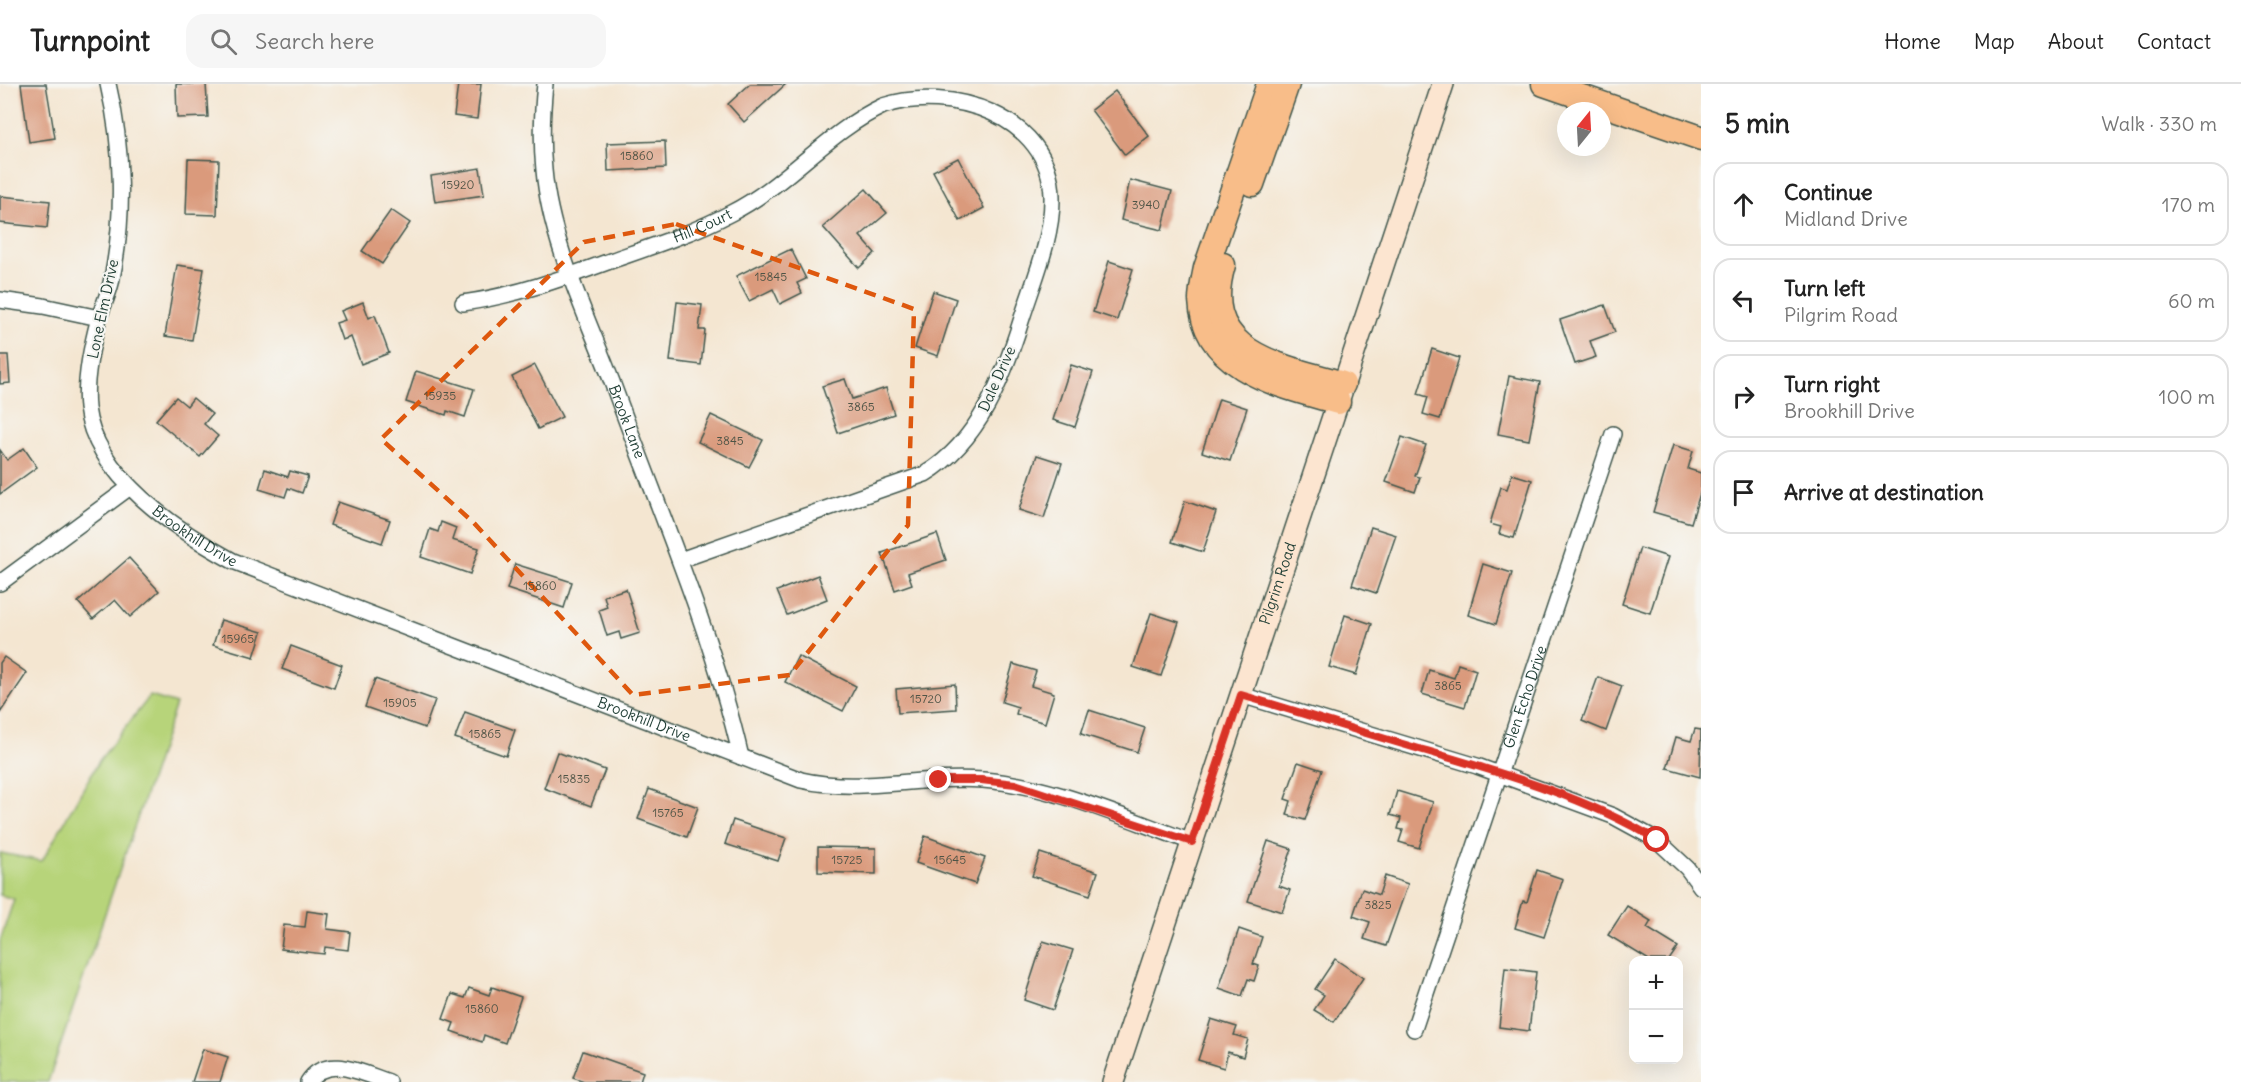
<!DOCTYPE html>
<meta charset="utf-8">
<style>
body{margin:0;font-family:Delius,sans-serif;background:#f6f6f6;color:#222}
.controls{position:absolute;right:18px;bottom:18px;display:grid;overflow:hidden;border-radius:12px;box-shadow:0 6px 24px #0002}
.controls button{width:54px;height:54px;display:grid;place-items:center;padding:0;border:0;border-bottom:2px solid #e0e0e0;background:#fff;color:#222;font:30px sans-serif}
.compass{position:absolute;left:1557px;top:18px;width:54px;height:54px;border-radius:50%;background:#fff;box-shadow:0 6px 24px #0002;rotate:18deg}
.stop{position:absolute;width:18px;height:18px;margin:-14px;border:4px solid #d93025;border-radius:50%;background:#fff}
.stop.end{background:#d93025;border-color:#fff;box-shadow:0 2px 6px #0008}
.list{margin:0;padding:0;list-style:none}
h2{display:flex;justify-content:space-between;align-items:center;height:78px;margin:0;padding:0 24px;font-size:26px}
h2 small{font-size:20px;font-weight:400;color:#767676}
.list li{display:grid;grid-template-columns:39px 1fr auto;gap:18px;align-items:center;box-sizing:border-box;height:84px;margin:0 12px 12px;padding:0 12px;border:2px solid #e0e0e0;border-radius:18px}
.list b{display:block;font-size:22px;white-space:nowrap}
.list p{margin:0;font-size:20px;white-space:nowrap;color:#767676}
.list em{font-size:20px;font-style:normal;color:#767676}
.icon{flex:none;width:33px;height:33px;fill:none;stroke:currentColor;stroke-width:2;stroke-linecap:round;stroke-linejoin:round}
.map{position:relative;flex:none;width:1701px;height:998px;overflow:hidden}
header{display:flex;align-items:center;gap:36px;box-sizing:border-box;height:84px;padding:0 30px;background:#fff;border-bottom:2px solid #e0e0e0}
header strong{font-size:28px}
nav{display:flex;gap:33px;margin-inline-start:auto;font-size:21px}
.search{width:420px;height:54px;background:#f6f6f6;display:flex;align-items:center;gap:15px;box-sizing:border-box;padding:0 21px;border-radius:18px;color:#767676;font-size:22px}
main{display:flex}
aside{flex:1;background:#fff}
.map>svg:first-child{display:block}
</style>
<header>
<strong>Turnpoint</strong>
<div class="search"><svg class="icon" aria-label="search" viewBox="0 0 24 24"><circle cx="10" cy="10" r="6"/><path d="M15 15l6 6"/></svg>Search here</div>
<nav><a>Home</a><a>Map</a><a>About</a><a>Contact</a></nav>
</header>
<main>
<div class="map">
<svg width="1701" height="998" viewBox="0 0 1701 998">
<rect width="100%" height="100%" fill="#f6f6f2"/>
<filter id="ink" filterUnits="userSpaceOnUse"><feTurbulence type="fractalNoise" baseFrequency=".0167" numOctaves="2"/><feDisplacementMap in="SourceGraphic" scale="12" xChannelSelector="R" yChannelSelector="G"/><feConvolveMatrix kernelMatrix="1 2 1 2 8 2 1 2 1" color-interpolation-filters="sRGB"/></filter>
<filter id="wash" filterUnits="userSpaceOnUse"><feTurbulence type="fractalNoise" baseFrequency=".008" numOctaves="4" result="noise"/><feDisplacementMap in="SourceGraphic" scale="24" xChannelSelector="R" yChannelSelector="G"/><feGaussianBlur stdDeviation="1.35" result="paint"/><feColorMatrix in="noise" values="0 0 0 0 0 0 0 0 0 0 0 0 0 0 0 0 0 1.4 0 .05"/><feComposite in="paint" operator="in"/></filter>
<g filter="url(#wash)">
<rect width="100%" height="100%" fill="#f4e6d1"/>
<!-- green -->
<path fill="#b7d47a" stroke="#6b8857" stroke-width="1.5" d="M150,612l26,8 -128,378h-48v-141l14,-42 -14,-4v-42l42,8 57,-100z"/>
<g id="blocks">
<!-- building -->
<g fill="#da9a7b">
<path d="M21,0h25l9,54 -26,4z"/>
<path d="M176,0h30l2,33 -31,1z"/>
<path d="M458,0h23l-4,35 -23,-3z"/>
<path d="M750,0h36l-42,38 -16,-18z"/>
<path d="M1115,7l34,45 -24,19 -34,-45z"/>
<path d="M665,57l1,27 -58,3 -1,-28z"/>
<path d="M958,74l26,50 -24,13 -27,-50z"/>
<path d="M188,75l31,1 -2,55 -31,-1z"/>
<path d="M480,84l4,27 -49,7 -4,-26z"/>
<path d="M1130,96l42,11 -10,39 -41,-10z"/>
<path d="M866,105l21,24 -27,23 15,17 -16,15 -36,-41z"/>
<path d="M0,112l50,5 -3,27 -47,-5z"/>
<path d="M391,126l19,13 -28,41 -20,-13z"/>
<path d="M791,165l15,30 -9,4 5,10 -22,11 -7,-15 -24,12 -13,-25z"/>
<path d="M1109,177l24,8 -16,51 -24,-8z"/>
<path d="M177,181l27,4 -12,71 -27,-4z"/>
<path d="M933,207l23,8 -18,57 -23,-8z"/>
<path d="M363,218l6,16 6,-3 14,38 -28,11 -10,-27 -9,3 -6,-17 9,-3 -4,-9z"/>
<path d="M677,218l25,3 -3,25h6l-4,35 -31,-4z"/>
<path d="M1605,221l10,27 -25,9 6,16 -21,7 -15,-44z"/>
<path d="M1432,265l27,9 -19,61 -17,-5 5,-17 -10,-3z"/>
<path d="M0,271h8l2,28 -10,1z"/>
<path d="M535,281l27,52 -24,12 -26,-52z"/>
<path d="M1071,281l22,7 -18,55 -22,-7z"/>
<path d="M416,287l58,18 -9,28 -18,-6 -1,4 -40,-13z"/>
<path d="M1509,292l31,6 -11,58 -31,-6z"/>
<path d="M845,295l7,20 34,-11 8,26 -56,19 -16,-47z"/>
<path d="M176,313l11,9 6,-8 19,16 -8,10 14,12 -18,21 -44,-37z"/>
<path d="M1219,315l28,9 -17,53 -28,-9z"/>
<path d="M711,331l52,25 -14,27 -51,-25z"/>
<path d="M1402,353l24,8 -11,31 5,1 -5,15 -29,-10z"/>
<path d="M1673,361l20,6 -5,18 13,4v17l-10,33 -38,-11z"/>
<path d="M24,364l13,19 -37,27v-44l7,10z"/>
<path d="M1037,371l25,8 -18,55 -25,-8z"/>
<path d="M265,385l23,8 2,-6 18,5 -6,17 -14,-5 -3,9 -26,-8z"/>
<path d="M1512,390l20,6 -18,58 -15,-4 2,-7 -11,-3 11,-37 6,2z"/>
<path d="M1185,417l31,11 -13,40 -31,-10z"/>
<path d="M338,418l52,18 -8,23 -52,-18z"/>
<path d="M441,438l15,6 -4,12 27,8 -9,26 -49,-17 9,-28 8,3z"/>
<path d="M1371,443l25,8 -20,58 -24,-8z"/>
<path d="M937,450l9,26 -38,13 4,11 -17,6 -13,-37z"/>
<path d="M1640,464l28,9 -18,56 -28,-9z"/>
<path d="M129,474l30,33 -29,26 -15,-17 -22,19 -15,-17z"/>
<path d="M515,480l57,18 -8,26 -57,-19z"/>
<path d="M1483,480l29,9 -16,51 -28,-9z"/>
<path d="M818,491l9,24 -40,16 -10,-24z"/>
<path d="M626,505l14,44 -19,6 -2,-7 -12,4 -8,-26 8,-3 -3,-11z"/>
<path d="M1151,529l28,9 -18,54 -28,-9z"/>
<path d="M1345,531l27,9 -16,51 -27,-8z"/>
<path d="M221,536l41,12 -8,25 -41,-12z"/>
<path d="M291,562l51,19 -8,23 -52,-19z"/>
<path d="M798,572l58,30 -13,25 -58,-29z"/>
<path d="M4,573l23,16 -27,40v-50z"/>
<path d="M1013,580l23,7 -5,15 23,7 -9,30 -29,-9 2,-7 -16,-5z"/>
<path d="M1458,580l18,6 -11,37 -43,-13 7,-24 25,8z"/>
<path d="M1598,593l24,9 -16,45 -24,-10z"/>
<path d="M375,595l60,21 -10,28 -60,-21z"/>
<path d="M955,600l1,25 -58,4 -2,-24z"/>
<path d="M1089,626l56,18 -8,24 -56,-18z"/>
<path d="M465,628l50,18 -9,26 -51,-18z"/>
<path d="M1695,645l6,1 -1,47 -33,-9 9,-31 15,4z"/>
<path d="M557,668l48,18 -14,36 -47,-18z"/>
<path d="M1298,678l24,8 -17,50 -18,-5 4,-14 -6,-2z"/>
<path d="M649,705l49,18 -11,30 -49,-18z"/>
<path d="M1397,707l36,11 -14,46 -20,-6 4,-12 -5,-1 3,-11 -11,-3z"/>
<path d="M733,736l53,18 -8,23 -53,-17z"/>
<path d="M925,752l60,22 -10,26 -59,-21z"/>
<path d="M1268,757l24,8 -13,37 11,4 -8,22 -34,-11z"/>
<path d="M818,763l58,1v26l-58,-2z"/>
<path d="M1040,769l58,19 -8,23 -58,-19z"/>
<path d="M1537,786l26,9 -19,58 -29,-9 8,-27 4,1z"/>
<path d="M1385,792l23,8 -22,62 -22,-7 6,-17 -17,-6 9,-27 17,6z"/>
<path d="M1627,822l24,15 -4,7 31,19 -9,13h-20l-41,-25z"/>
<path d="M307,827l22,3 -2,15 23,3 -2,18 -23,-3 -1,7 -43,-5 3,-24 21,2z"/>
<path d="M1239,845l23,8 -9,27 6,2 -5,15 -6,-2 -6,17 -23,-8z"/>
<path d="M1043,857l30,9 -20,60 -29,-10z"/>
<path d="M1335,875l28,19 -29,44 -20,-12 10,-15 -9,-6z"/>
<path d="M1505,884l31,4 -7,59 -30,-4z"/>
<path d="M492,903l29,10 -16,46 -21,-8 -2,7 -31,-11 3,-8 -11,-4 9,-25 13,4 4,-10 20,7z"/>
<path d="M1211,935l26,8 -3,8 14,4 -5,18 -15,-5 -4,16 -26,-8z"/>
<path d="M203,965l25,8 -8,25h-28z"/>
<path d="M583,967l60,21 -3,10h-56l-11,-4z"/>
</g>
</g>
</g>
<g filter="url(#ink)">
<use href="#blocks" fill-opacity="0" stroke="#3f564c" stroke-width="1.5"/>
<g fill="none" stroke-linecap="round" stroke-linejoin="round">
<!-- minor casing -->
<g stroke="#3f564c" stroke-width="18">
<g id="minor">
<path id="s1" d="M108,0c15,63 17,135 3,199 -3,12 -8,23 -12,35 -7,26 -15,62 -12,90 8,68 91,123 146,153l568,219c60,14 121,-5 182,0 69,5 143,39 209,62"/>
<path id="s2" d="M545,0c-3,29 -4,57 -1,86 6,71 43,146 68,212 45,124 99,246 129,375"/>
<path d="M0,216l43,6 56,12"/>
<path id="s3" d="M463,219c55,-8 98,-24 150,-43 40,-14 80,-27 118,-47 56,-28 96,-81 152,-107 67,-22 167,10 169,90 1,41 -18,84 -30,122 -18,58 -42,123 -97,156l-245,86"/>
<path d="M0,499l130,-96"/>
<path d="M1241,611l236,71 136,50 44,24 30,28 14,19"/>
<path id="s4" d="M1414,945l199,-595"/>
<path d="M308,998c18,-29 56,-8 81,0"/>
</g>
</g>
<!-- secondary casing -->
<g stroke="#3f564c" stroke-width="24">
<g id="secondary">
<path id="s5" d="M1113,998l330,-998"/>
</g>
</g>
<!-- primary casing -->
<g stroke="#3f564c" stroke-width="27">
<g id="primary">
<path d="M1269,0l-63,184c-2,10 -5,22 -5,32 3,71 82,86 137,102"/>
<path d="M1544,0l157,54"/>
<path d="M1252,100l35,-100"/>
<path d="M1223,181c-26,89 56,100 120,119"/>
</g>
</g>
<!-- minor -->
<use href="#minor" stroke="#fff" stroke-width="15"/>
<!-- secondary -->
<use href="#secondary" stroke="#fce5d0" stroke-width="21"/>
<!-- primary -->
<use href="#primary" stroke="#f8bd89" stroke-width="24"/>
</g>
</g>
<g fill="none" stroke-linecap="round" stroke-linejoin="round" filter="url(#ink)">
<!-- route -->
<path stroke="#d93025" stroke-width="8" d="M939,696h42l34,4 177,58 49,-147c55,16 110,34 165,50 85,25 175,49 251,95"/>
</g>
<!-- marked area -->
<path fill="none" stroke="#de580e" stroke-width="4.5" stroke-dasharray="12 8" stroke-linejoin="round" d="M676,140l238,85 -6,216 -118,150 -157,20 -159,-172 -93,-84 203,-197z"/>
<g text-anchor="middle" stroke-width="4.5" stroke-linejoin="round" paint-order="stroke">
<!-- number labels -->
<g font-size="12" fill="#4e5446">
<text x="637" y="76">15860</text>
<text x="458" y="105">15920</text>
<text x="1146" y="125">3940</text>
<text x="771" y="197">15845</text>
<text x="440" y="316">15935</text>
<text x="861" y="327">3865</text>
<text x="730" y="361">3845</text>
<text x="540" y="506">15860</text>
<text x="238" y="559">15965</text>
<text x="1448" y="606">3865</text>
<text x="926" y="619">15720</text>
<text x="400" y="623">15905</text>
<text x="485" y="654">15865</text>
<text x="574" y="699">15835</text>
<text x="668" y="733">15765</text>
<text x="847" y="780">15725</text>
<text x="950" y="780">15645</text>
<text x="1378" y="825">3825</text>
<text x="482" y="929">15860</text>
</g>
<!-- street labels -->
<g font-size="15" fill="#1f3d34" stroke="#f6f6f2">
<text dy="5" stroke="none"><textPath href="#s3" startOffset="252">Hill Court</textPath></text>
<text transform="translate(103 225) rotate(-78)" y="5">Lone Elm Drive</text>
<text transform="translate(997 295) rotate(-66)" y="5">Dale Drive</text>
<text dy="5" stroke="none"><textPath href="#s2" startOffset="352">Brook Lane</textPath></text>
<text dy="5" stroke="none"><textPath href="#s1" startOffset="502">Brookhill Drive</textPath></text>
<text dy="5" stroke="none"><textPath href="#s5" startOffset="525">Pilgrim Road</textPath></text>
<text dy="5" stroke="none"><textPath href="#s4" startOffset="350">Glen Echo Drive</textPath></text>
<text dy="5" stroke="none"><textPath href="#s1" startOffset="988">Brookhill Drive</textPath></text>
</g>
</g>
</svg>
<div class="controls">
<button>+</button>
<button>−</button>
</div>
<svg class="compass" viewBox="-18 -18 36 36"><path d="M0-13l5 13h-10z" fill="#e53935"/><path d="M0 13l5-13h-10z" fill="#767676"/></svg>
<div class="stop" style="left:1657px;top:756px"></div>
<div class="stop end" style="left:939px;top:696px"></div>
</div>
<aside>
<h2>5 min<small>Walk · 330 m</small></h2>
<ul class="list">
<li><svg class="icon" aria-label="ahead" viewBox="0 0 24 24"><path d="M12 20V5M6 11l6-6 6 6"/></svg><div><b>Continue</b><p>Midland Drive</p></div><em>170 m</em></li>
<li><svg class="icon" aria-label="left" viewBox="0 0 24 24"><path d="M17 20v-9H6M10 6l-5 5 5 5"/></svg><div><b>Turn left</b><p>Pilgrim Road</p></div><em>60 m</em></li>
<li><svg class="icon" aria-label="right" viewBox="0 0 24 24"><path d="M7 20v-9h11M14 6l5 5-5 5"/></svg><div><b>Turn right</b><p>Brookhill Drive</p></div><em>100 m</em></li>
<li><svg class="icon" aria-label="arrive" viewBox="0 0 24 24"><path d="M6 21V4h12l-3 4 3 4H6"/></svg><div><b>Arrive at destination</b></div></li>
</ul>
</aside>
</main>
